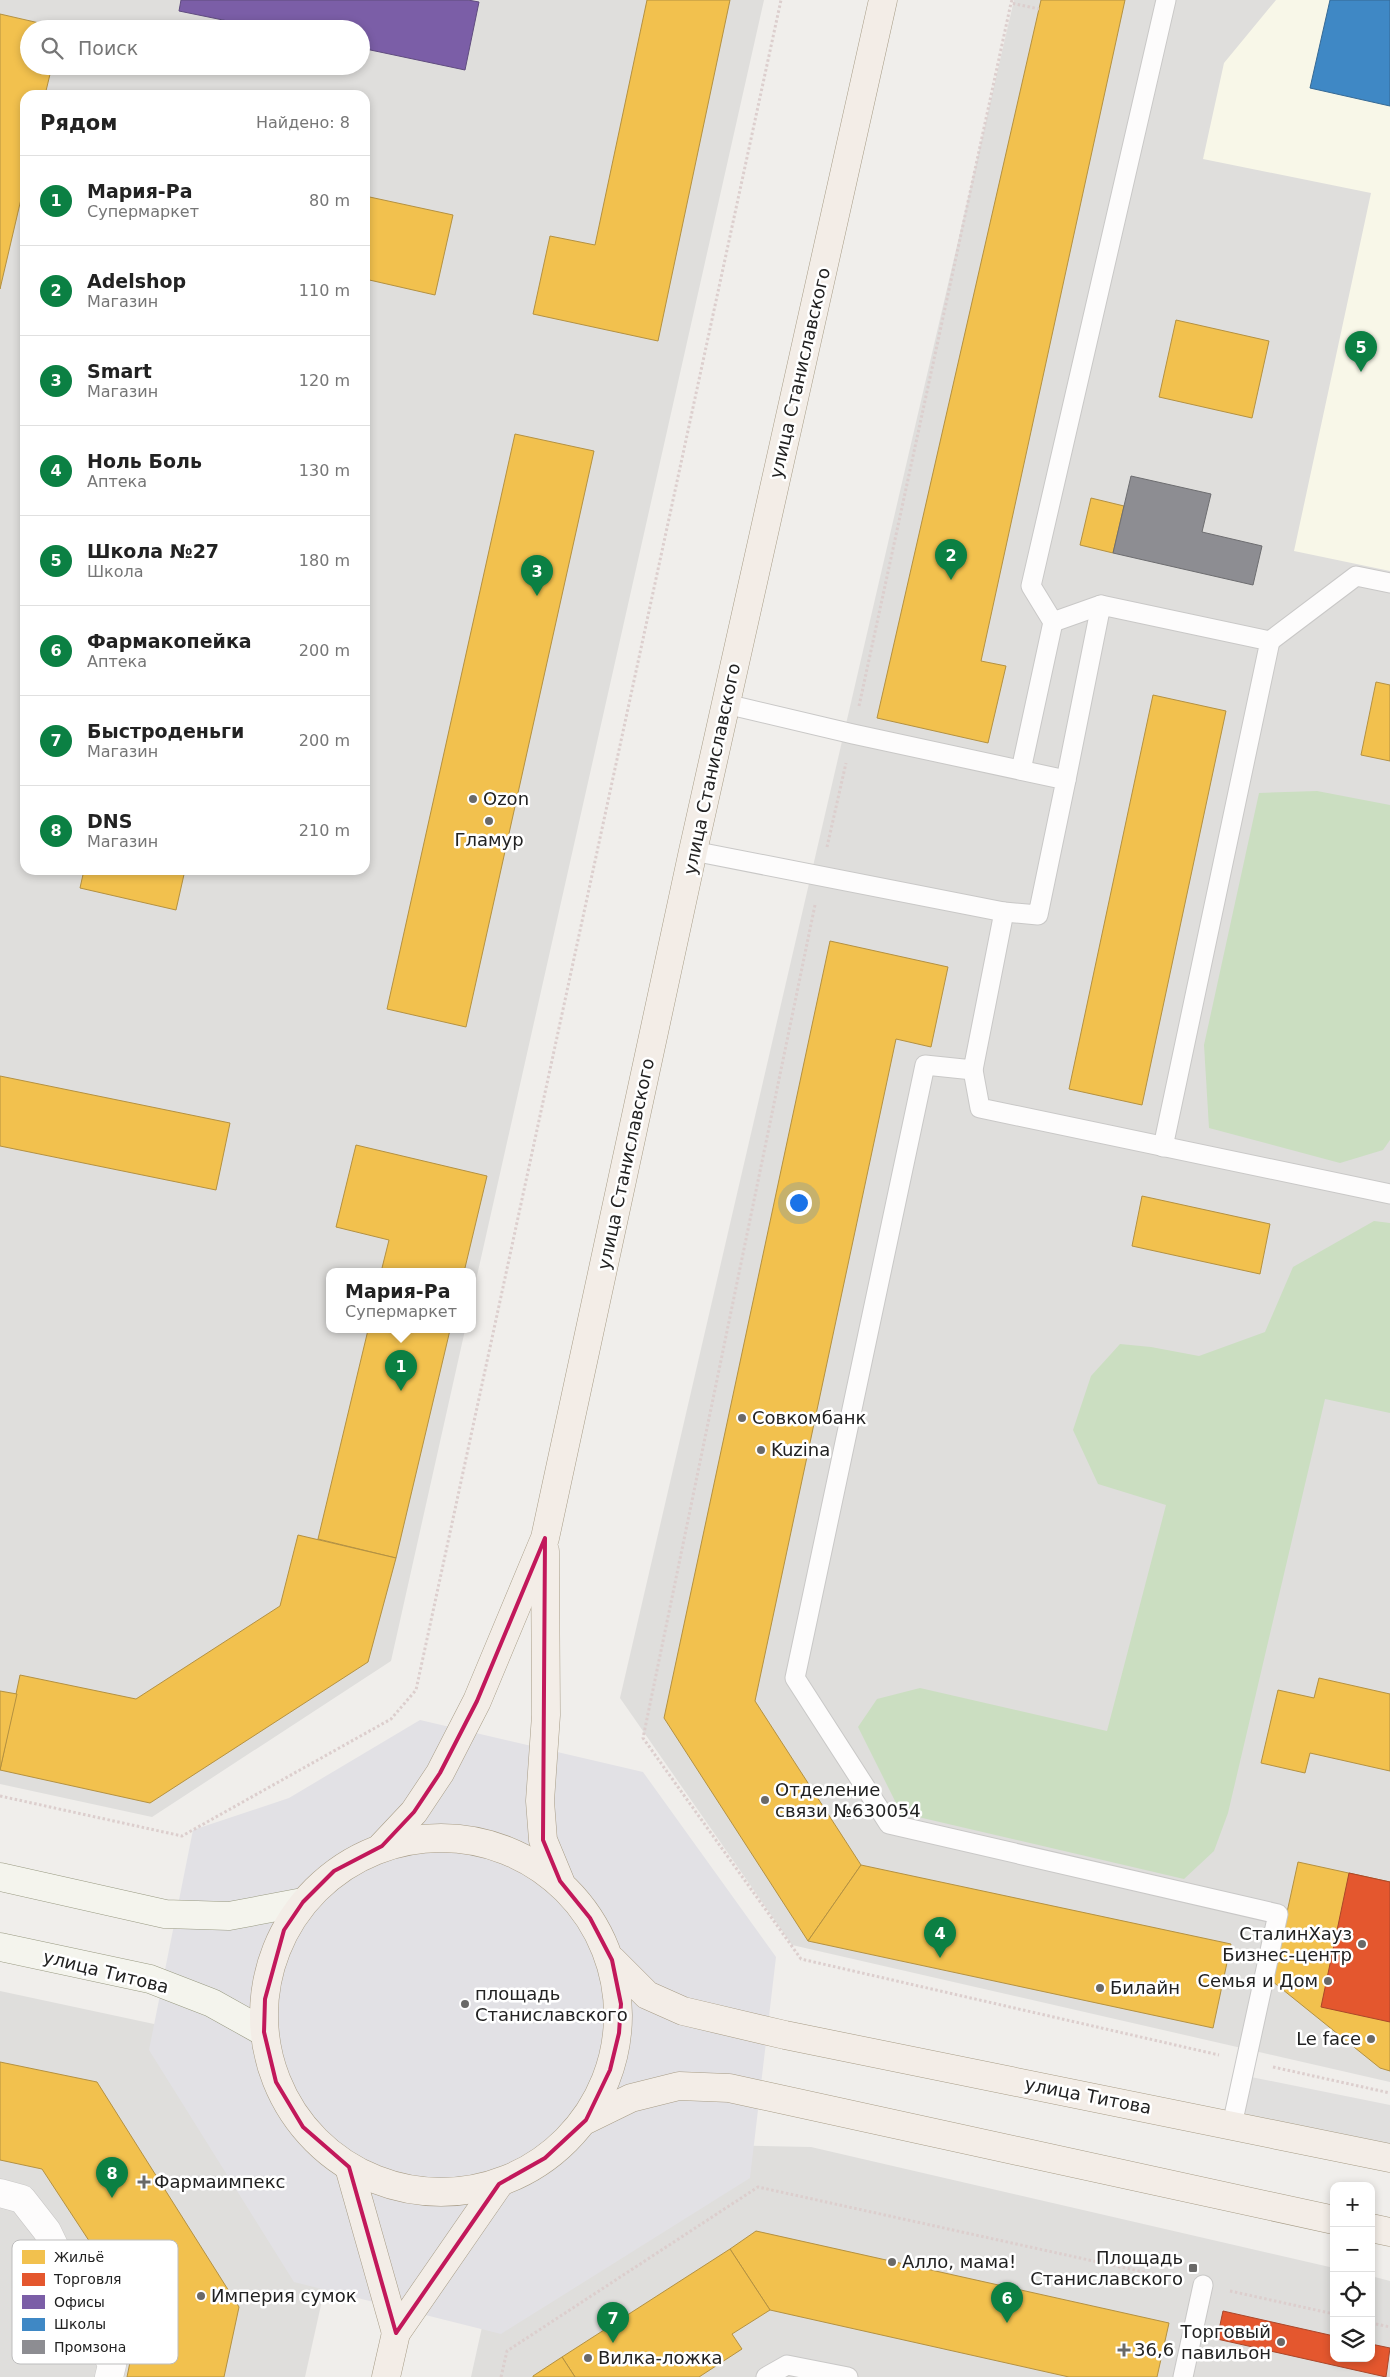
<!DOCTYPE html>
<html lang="ru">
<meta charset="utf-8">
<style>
body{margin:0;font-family:"DejaVu Sans",sans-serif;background:#f2f2f2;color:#222}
.controls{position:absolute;right:15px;bottom:15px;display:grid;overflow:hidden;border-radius:10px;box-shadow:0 2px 8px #0003}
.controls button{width:45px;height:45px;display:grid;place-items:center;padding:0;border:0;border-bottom:1px solid #e0e0e0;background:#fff;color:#222;font:25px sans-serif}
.you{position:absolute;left:798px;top:1202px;width:18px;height:18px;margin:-12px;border:4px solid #fff;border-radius:50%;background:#1a73e8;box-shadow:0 0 0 8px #1a73e833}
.badge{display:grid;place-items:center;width:32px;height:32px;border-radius:50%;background:#0b8043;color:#fff;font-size:16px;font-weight:700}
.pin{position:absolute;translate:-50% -41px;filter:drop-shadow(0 1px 2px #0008)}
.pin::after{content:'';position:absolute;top:26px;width:18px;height:15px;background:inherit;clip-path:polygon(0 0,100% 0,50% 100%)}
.popup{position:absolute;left:326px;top:1268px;width:150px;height:65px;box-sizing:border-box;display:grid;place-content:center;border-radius:10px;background:#fff;filter:drop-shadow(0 1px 4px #0005);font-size:16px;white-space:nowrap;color:#767676}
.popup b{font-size:19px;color:#222}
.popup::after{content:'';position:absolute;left:50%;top:100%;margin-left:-10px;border:10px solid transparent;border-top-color:#fff}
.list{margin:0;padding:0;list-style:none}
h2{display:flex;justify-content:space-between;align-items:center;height:65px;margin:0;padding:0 20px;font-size:21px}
h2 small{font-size:16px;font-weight:400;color:#767676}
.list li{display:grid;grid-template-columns:32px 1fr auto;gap:15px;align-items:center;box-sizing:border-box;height:90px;padding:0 20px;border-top:1px solid #e0e0e0}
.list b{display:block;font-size:19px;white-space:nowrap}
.list p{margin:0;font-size:16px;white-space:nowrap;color:#767676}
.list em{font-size:16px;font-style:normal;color:#767676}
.icon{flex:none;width:28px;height:28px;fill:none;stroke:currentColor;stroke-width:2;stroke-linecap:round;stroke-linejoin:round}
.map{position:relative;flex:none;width:1390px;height:2377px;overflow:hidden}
.search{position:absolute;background:#fff;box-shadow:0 2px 8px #0003;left:20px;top:20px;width:350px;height:55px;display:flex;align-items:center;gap:12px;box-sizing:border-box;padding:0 18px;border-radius:28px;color:#767676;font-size:19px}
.panel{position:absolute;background:#fff;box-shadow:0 2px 8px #0003;left:20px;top:90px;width:350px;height:785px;border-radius:15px}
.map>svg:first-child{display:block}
</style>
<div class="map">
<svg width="1390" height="2377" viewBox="0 0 1390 2377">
<rect width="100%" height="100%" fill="#f0eeeb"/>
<!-- residential -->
<g fill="#dfdedc" fill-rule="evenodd">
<path d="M0,0h764l-292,1298v-26h-142v58h135l-74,331 -239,156 -152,-33zM29,29h332v37h-332zM25,95h340v775h-340z"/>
<path d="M1014,0h376v2082l-598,-137 -172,-247z"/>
<path d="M0,1991l196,42 131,245 -22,99h-305z"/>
<path d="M712,2145l99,2 523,121v90h37v-82l19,5v96h-919l15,-68z"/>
</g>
<!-- education -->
<path fill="#f8f7e8" d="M1276,0h114v571l-96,-20 77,-358 -168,-34 21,-96z"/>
<!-- forest -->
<g fill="#cbdec1">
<path d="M1317,791l73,14v335l-7,10 -43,13 -131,-35 -5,-83 55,-252z"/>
<path d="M1374,1221l16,2v190l-65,-14 -97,414 -14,38 -30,28 -283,-66 -43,-86 19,-28 43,-11 187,43 59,-226 -68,-21 -25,-54 18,-54 29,-32 31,3 48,9 66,-24 28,-65z"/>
</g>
<!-- parking -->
<path fill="#e0dfde" d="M1251,2077l139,28v41l-147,-29z"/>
<!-- plaza -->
<path fill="#e2e1e5" d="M420,1720l223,52 133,185 -26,221 -249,156 -207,-52 -145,-232 44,-220 96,-32z"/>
<!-- homes -->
<g fill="#f2c14e" stroke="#b49141">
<path d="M647,0h83l-72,341 -125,-27 17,-78 45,9z"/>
<path d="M1041,0h84l-144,661 25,5 -18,77 -111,-25z"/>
<path d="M0,14l61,14 -32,1v37h23l-7,29h-20v87l-25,107z"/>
<path d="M365,196l88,19 -18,80 -70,-16z"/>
<path d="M1176,320l93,21 -17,77 -93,-21z"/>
<path d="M515,434l79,17 -128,576 -79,-18z"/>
<path d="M1091,498l33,8 -11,47 -33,-8z"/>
<path d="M1376,682l14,3v76l-29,-6z"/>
<path d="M1153,695l73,16 -84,394 -73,-16z"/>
<path d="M84,870h101l-9,40 -96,-22z"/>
<path d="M830,941l118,26 -17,80 -35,-8 -141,662 106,164 -53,76 -144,-223z"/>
<path d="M0,1076l230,47 -14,67 -216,-44z"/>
<path d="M356,1145l131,31 -23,96h-83l8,-32 -53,-13z"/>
<path d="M1142,1196l128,28 -10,50 -128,-28z"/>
<path d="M368,1330h82l-54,228 -78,-19z"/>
<path d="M298,1535l98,23 -28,104 -218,141 -150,-33 20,-95 116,24 144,-93z"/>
<path d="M1319,1678l71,16v77l-80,-18 -5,20 -44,-10 17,-73 36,8z"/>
<path d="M0,1691l17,3 -17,76z"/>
<path d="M1298,1862l92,20v189l-10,-3 -108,-87z"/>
<path d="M861,1865l370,79 -18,84 -405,-87z"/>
<path d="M0,2062l97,20 142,225 -15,70h-97l12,-60 -97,-148 -42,-9z"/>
<path d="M756,2231l413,92 -12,54h-88l-299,-67 -40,-61z"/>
<path d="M730,2249l40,61 -38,24 10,15 -43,28h-124l-13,-20z"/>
<path d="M562,2357l13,20h-42v-1z"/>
</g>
<!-- shops -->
<g fill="#e4572e" stroke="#aa472a">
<path d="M1349,1873l41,9v140l-69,-15z"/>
<path d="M1223,2311l111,25v22h37v-14l19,4 -4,29 -169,-38z"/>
</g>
<!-- offices -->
<path fill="#7b5ea7" stroke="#604c7f" d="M181,0h287l11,2 -14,68 -104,-22v-19h-94l-88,-18z"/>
<!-- schools -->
<path fill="#3f88c5" stroke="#366994" d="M1330,0h60v106l-80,-18z"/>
<!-- industry -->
<path fill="#8d8d92" stroke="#6d6d70" d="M1131,476l80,18 -9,38 60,14 -9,39 -140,-32z"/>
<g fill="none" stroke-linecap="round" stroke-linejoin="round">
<!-- service casing -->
<g stroke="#c9c8c7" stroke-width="21">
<g id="service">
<path d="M1053,622l48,-17"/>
<path d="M1270,641l86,-65 34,7"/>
<path d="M726,704l127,30 213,46 -28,135 -34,-3"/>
<path d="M1021,770l32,-148 -22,-36 135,-586"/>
<path d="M1066,780l35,-175 169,36 -107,506"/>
<path d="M693,851l311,61 -31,158 -48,-5 -130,613 94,146 389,90 -46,211"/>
<path d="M973,1070l7,38 410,86"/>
<path d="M766,2377l21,-12 61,12"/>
<path d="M1183,2377l20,-92"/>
</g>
</g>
<!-- minor casing -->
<g stroke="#c9c8c7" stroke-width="29">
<path id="minor" d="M0,2193l22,6 25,32 65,134 -3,12"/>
</g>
<!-- secondary casing -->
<g stroke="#999a82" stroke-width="29">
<g id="secondary">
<path d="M0,1877l165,37 64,2 74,-14"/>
<path d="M0,1947l150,32 62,24 52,29"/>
</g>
</g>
<!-- primary casing -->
<g stroke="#a79c86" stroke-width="29">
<g id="primary">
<path d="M545,1551l1,164 -6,86 3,39 17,41"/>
<circle cx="441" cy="2015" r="177"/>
<path d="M382,1846l32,-34 26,-39 37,-72 68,-163 148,-687 190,-851"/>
<path d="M612,1960l35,35 36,16 102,24 605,123"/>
<path d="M586,2120l45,-22 48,-12 50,2 605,132"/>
<path d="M349,2167l47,166"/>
<path d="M1371,2228l19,4"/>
<path d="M386,2377l10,-44 103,-149"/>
</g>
</g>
<!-- path -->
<g stroke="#dccecd" stroke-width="3" stroke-dasharray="2.5 2.5" stroke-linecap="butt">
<path d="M1012,0l-1,3 28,6"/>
<path d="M859,706l152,-703"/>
<path d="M827,847l19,-84"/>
<path d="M815,905l-172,833 158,221 418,96"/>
<path d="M0,1796l182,40 209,-117 25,-29 365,-1690"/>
<path d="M1273,2067l117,26"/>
<path d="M1230,2291l104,23"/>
<path d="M1371,2323l19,4"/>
<path d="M501,2377l6,-26 251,-164 417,92"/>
</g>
<!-- service -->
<use href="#service" stroke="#fdfcfc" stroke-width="19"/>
<!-- minor -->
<use href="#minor" stroke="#fdfcfc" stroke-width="28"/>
<!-- secondary -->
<use href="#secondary" stroke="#f4f4ed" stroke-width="28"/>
<!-- primary -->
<use href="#primary" stroke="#f3ede7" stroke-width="28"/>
</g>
<!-- marked area -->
<path fill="none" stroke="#c2185b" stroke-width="4" stroke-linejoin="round" d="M545,1538l-2,302 17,41 30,37 22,42 9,44 -2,29 -9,37 -24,50 -41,38 -46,26 -103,149 -47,-166 -46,-40 -27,-45 -12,-50 1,-33 19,-69 19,-28 31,-31 48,-25 32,-34 26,-39 37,-72z"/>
<!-- markers -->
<g fill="#6a6968" stroke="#fff" stroke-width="2">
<circle cx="473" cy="799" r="5"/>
<circle cx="489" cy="821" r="5"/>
<circle cx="742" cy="1418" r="5"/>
<circle cx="761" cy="1450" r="5"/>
<circle cx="765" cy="1800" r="5"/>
<circle cx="1362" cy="1944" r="5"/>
<circle cx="1328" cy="1981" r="5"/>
<circle cx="1100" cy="1988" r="5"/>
<circle cx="465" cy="2004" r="5"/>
<circle cx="1371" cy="2039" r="5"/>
<path d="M141.5 2174.5h5v5h5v5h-5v5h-5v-5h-5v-5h5z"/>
<circle cx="892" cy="2262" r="5"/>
<rect x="1188" y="2263" width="10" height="10" rx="2.5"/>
<circle cx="201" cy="2296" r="5"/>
<circle cx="1281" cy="2342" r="5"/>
<path d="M1121.5 2342.5h5v5h5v5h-5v5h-5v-5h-5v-5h5z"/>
<circle cx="588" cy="2358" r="5"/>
</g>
<g text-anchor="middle" stroke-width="5" stroke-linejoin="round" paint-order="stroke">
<!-- street labels -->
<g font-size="18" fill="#222" stroke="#fff">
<text transform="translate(800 373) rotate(-77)" y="6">улица Станиславского</text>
<text transform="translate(712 769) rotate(-78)" y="6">улица Станиславского</text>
<text transform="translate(626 1164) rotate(-78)" y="6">улица Станиславского</text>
<text transform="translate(106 1972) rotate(14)" y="6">улица Титова</text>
<text transform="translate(1088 2096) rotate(11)" y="6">улица Титова</text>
</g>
<!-- poi labels -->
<g font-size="18" fill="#222" stroke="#fff" text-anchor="start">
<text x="483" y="805">Ozon</text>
<text x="489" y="846" text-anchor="middle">Гламур</text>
<text x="752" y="1424">Совкомбанк</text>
<text x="771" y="1456">Kuzina</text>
<text x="775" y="1796">Отделение<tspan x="775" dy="21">связи №630054</tspan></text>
<text x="1352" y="1940" text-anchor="end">СталинХауз<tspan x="1352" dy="21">Бизнес-центр</tspan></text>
<text x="1318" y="1987" text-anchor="end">Семья и Дом</text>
<text x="1110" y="1994">Билайн</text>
<text x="475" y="2000">площадь<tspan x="475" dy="21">Станиславского</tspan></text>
<text x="1361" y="2045" text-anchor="end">Le face</text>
<text x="154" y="2188">Фармаимпекс</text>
<text x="1183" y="2264" text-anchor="end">Площадь<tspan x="1183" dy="21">Станиславского</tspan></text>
<text x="902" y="2268">Алло, мама!</text>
<text x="211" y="2302">Империя сумок</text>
<text x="1271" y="2338" text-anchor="end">Торговый<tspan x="1271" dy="21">павильон</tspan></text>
<text x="1134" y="2356">36,6</text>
<text x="598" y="2364">Вилка-ложка</text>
</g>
</g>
<!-- legend -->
<rect x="12" y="2240" width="166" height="124" rx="8" fill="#fff" stroke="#bdbdbd" stroke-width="1"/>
<rect x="22" y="2250" width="23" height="14" fill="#f2c14e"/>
<rect x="22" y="2273" width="23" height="13" fill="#e4572e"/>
<rect x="22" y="2295" width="23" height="14" fill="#7b5ea7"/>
<rect x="22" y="2318" width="23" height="13" fill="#3f88c5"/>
<rect x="22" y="2340" width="23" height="14" fill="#8d8d92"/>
<g font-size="14" fill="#222">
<text x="54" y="2262">Жильё</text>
<text x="54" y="2284">Торговля</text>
<text x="54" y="2307">Офисы</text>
<text x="54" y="2329">Школы</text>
<text x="54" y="2352">Промзона</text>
</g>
</svg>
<div class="controls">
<button>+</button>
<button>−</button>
<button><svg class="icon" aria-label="locate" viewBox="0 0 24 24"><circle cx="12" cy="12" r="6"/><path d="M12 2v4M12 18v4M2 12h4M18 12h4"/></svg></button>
<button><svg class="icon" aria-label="layers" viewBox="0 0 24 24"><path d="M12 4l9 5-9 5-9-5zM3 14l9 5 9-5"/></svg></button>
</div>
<div class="you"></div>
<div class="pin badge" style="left:401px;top:1391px">1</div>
<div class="popup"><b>Мария-Ра</b>Супермаркет</div>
<div class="pin badge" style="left:951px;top:580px">2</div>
<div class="pin badge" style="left:537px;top:596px">3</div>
<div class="pin badge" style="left:940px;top:1958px">4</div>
<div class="pin badge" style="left:1361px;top:372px">5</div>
<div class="pin badge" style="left:1007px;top:2323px">6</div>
<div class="pin badge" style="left:613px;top:2343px">7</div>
<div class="pin badge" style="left:112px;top:2198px">8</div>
<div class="search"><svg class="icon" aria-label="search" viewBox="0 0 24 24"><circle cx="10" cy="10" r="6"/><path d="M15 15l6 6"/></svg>Поиск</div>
<section class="panel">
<h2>Рядом<small>Найдено: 8</small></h2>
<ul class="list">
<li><span class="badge">1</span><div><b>Мария-Ра</b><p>Супермаркет</p></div><em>80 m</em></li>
<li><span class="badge">2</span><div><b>Adelshop</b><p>Магазин</p></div><em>110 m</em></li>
<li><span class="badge">3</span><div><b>Smart</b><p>Магазин</p></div><em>120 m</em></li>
<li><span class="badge">4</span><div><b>Ноль Боль</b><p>Аптека</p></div><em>130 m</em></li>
<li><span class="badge">5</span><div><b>Школа №27</b><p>Школа</p></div><em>180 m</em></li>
<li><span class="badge">6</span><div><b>Фармакопейка</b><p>Аптека</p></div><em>200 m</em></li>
<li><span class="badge">7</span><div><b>Быстроденьги</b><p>Магазин</p></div><em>200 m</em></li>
<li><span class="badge">8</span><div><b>DNS</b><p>Магазин</p></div><em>210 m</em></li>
</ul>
</section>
</div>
